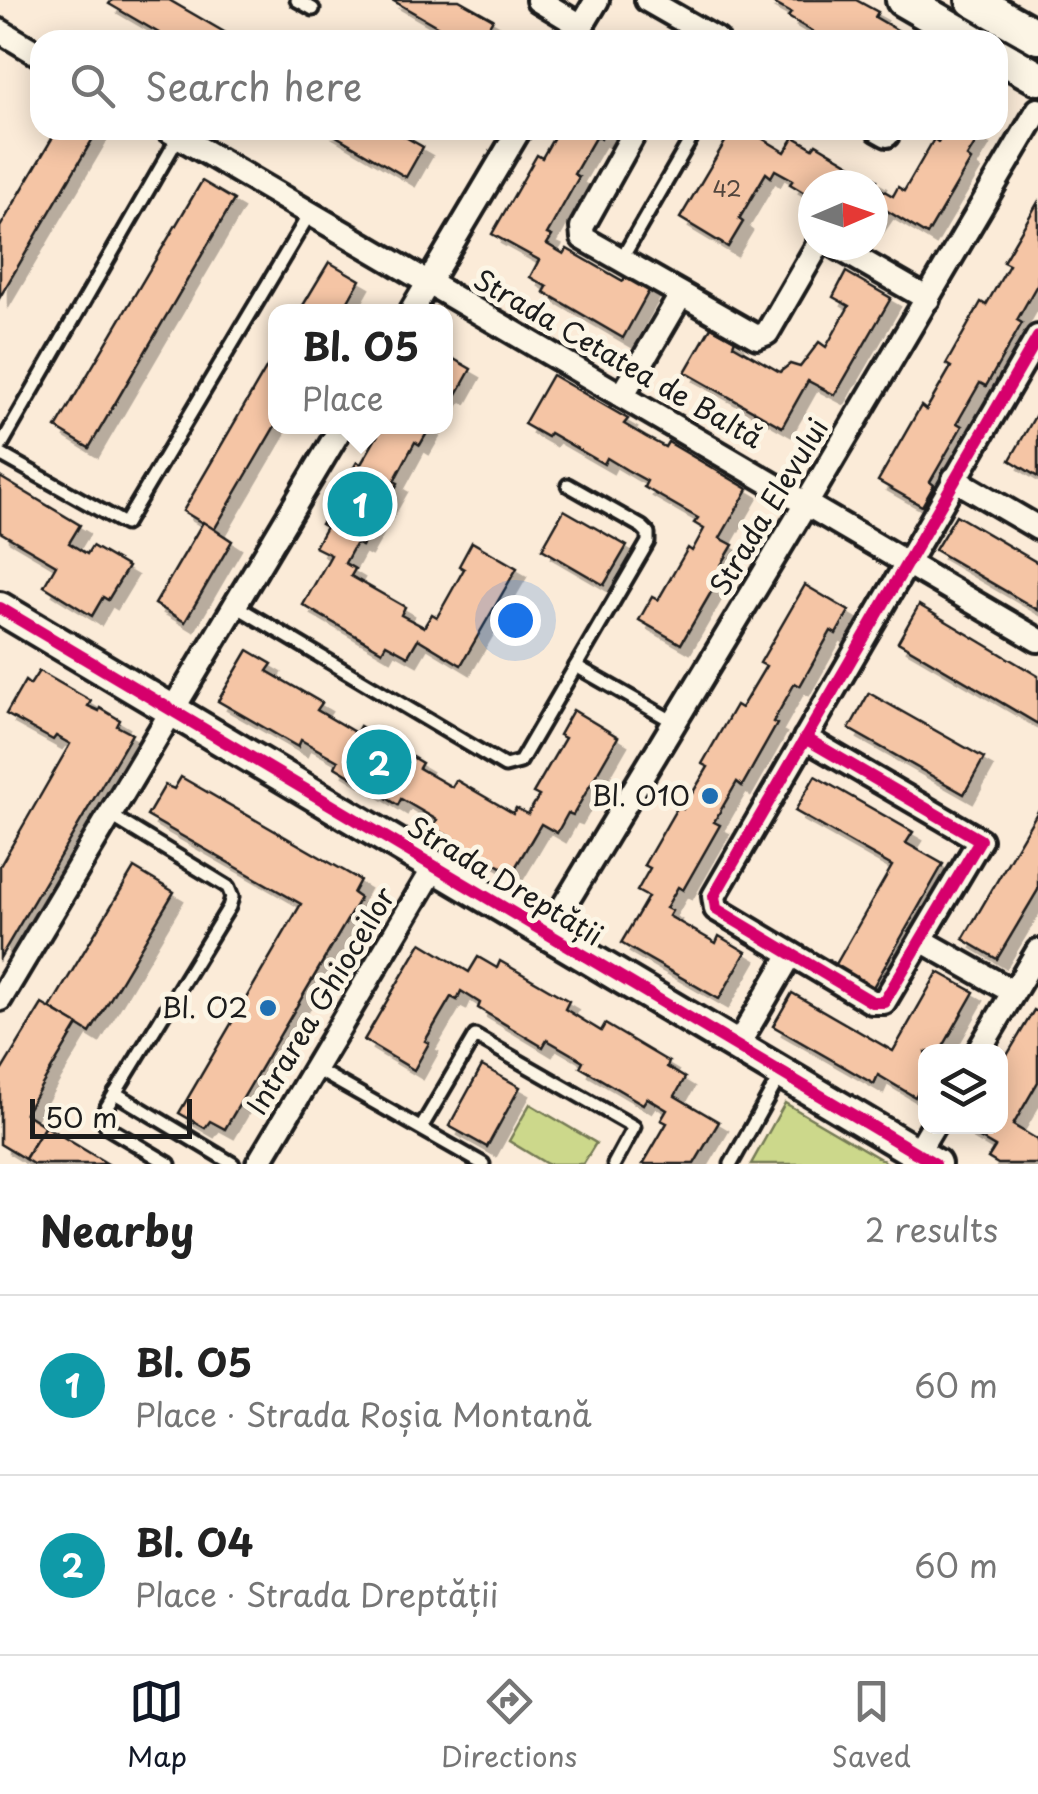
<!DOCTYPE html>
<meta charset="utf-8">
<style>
body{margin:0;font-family:"Playpen Sans",sans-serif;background:#f6f6f6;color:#222}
.controls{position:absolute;right:30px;bottom:30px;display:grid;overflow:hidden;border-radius:20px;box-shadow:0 5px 25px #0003}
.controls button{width:90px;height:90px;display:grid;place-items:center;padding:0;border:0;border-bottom:2px solid #e0e0e0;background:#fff;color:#222;font:50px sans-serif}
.compass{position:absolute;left:798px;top:170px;width:90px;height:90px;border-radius:50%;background:#fff;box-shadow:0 5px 25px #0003;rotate:88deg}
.scale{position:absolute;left:30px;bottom:25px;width:162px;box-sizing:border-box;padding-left:10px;border:5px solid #1c1c1c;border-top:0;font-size:28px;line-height:35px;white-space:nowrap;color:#1c1c1c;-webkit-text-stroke:8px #fcf5e5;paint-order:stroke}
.you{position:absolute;left:515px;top:620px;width:35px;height:35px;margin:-25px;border:8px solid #fff;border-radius:50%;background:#1a73e8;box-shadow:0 0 0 15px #1a73e833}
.badge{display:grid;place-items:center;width:65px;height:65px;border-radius:50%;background:#111827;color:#fff;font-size:32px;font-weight:700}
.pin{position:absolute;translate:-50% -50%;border:5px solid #fff;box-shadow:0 2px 10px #0006}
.popup{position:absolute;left:268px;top:304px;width:185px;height:130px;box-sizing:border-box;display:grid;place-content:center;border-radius:20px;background:#fff;filter:drop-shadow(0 2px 8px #0005);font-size:32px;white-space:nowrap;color:#767676}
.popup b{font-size:38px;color:#222}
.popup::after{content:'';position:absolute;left:50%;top:100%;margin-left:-20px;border:20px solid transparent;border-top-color:#fff}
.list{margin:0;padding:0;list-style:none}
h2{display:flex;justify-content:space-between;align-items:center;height:130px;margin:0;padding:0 40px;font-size:42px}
h2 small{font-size:32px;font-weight:400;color:#767676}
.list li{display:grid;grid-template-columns:65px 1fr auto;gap:30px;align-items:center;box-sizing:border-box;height:180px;padding:0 40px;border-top:2px solid #e0e0e0}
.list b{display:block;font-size:38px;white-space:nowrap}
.list p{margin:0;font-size:32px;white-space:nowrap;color:#767676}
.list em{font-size:32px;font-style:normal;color:#767676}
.icon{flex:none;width:55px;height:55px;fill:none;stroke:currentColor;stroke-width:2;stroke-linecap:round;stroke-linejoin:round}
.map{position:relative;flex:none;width:1038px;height:1164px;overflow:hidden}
.search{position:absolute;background:#fff;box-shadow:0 5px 25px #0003;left:30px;right:30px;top:30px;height:110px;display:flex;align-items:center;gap:25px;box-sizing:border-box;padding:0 35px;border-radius:30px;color:#767676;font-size:38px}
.sheet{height:490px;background:#fff}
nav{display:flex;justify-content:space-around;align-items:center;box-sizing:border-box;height:140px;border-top:2px solid #e0e0e0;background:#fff;font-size:28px;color:#767676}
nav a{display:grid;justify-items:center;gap:5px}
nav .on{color:#111827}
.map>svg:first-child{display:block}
</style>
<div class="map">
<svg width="1038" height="1164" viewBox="0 0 1038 1164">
<defs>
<filter id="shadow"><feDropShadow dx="9" dy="9" stdDeviation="0" flood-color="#0004"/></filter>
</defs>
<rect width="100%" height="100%" fill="#fbebd8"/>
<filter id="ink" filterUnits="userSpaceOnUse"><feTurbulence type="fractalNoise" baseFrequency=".01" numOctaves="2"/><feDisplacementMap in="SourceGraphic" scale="20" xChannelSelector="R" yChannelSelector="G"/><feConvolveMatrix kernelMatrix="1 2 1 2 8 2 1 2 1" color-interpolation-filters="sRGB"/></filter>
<g filter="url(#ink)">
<!-- green -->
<g fill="#ccd88b" stroke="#747a54" stroke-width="2.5">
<path d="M785,1103l104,61h-138z"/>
<path d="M530,1104l66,39 -13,21h-36l-38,-23z"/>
</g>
<!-- building -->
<g fill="#f5c5a5" stroke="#1c1c1c" stroke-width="2.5" filter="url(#shadow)">
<path d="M112,0h57l69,40h-67l-62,-36z"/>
<path d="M392,0h67l34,19 -12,21h-20z"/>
<path d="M768,0h88l22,12 -3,5 36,21 3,-6 14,8h-101l-39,-23 3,-4z"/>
<path d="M57,130h41l-98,167v-70z"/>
<path d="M326,130h67l30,17 -17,30z"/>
<path d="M558,130h48l-5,9 -5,-3 -22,38 5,3 -32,57 5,2 -5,8 17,10 3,-5 56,32 3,-5 24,13 -27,49 -79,-46 3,-5 -17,-10 9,-17 -47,-26 45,-79 5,3z"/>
<path d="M732,130h16l37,22 9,-15 19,11 3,-4 61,36 -3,5 19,11 5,-9 6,4 30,-52 4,3 7,-12h25l10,6 -13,21 4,3 -44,75 -43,-26 -11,16v-40h-60v13l-23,-14 3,-4 -18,-10 -4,7 -5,-4 -27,46 4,3 -15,25 -48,-29z"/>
<path d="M202,181l32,19 -145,248 -33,-20z"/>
<path d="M1038,202v81l-21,37 5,3 -36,63 -6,-3 -23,40 5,3 -32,56 4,3 -12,21 -44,-25 43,-75 5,4 25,-43 -5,-3 35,-62 5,3 23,-40 -6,-3z"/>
<path d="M329,262l31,18 -18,32h-43z"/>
<path d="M846,272l45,26 -56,97 -27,-14 -26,46 -97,-55 26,-45 24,13 -2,5 47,27 10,-8 10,3 19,-25 7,5 23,-41 -16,-9z"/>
<path d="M275,353v73l-61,104 -31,-19z"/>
<path d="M445,354l26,15 -14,25 -5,-3 -7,12z"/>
<path d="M552,375l76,44 -4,5 22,13 19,10 3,-5 80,47 -28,49 13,7 -13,22 4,3 -43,74 -42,-24 13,-23 6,3 30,-52 4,3 12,-22 -10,-6 4,-5 -54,-31 3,-6 -20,-11 -20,-12 -3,6 -54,-31 -3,4 -23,-13z"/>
<path d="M1038,411v66l-28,-17z"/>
<path d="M383,426h48l-11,19 -5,-3 -21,39 4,2 -36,63 -6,-3 -11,20 10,6 -4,7 54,31 -4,8 23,12 8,-13 5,3 27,-48 -5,-3 13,-24 45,26 -56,97 -43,-26 -10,17 -22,-12 -4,7 -79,-46 28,-50 -16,-8 11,-20 -5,-3 36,-62 4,2z"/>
<path d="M0,477l80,48 -11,18 18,11 5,-8 36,21 -20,33 -5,-3 -11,19 -48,-30 12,-21 -56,-33z"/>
<path d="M564,510l63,36 -23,39 -62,-36z"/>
<path d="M956,515l82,48v47l-103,-60z"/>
<path d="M203,522l29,19 -47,81 -30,-18z"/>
<path d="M805,585l44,26 -13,23 -5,-3 -31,55 -5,-3 -22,39 4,2 -35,62 -5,-4 -23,40 6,3 -37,65 -5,-3 -12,21 6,3 -3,5 47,27 3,-7 27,16 -27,47 -98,-56 27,-46 -11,-6 13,-23 -6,-3 34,-59 5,3 25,-42 -6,-3 34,-59 5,3 25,-42 -6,-3z"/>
<path d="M919,605l119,71v48l-140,-82z"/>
<path d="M248,650l24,14 -5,7 55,32 -5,7 39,23 4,-7 62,37 -3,5 33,19 4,-7 57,33 3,-5 12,6 11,-18 -6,-3 32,-55 -6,-3 14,-25 45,27 -45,78 -5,-2 -11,20 -16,-9 -29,49 -79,-46 4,-7 -36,-21 -3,6 -63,-38 3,-6 -37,-21 -3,7 -80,-46z"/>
<path d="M39,671l52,30 -3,5 11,5 1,-3 20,12 -3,6 15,8 -132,224v-92l70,-122 -14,-8 -3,4 -47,-26 19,-33 5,4z"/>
<path d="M869,693l115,65 -20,36 -115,-65z"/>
<path d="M815,776l98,56 -7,11 37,21 -70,123 -38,-21 57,-100 -97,-55z"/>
<path d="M181,777l179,103 -7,13 7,5 -135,231 -15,-8 -5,7 -26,-15 122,-209 -154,-88 18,-31 9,4z"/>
<path d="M1038,811v79l-41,69 -34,-20z"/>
<path d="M134,868l40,24 -84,141 -40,-25z"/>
<path d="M421,943l48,29 9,-15 19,11 3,-7 69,40 -4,8 36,22 4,-7 64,38 -2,5 18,11 -10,18 44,26 -25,42h-51l24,-41 -6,-3 6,-10 -20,-12 -4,6 -63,-37 3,-6 -36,-21 -4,7 -65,-39 2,-5 -19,-12 -4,9 -6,-3 -26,44 4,2 -15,27 -50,-30z"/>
<path d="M938,972l36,20 -34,60h-14v26l-11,19 -37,-22 -4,9 -101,-58 19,-33 101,58z"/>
<path d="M42,1004l36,21 -53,88 20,13 -20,33 -25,-15v-71z"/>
<path d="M1034,1010l4,2v70l-25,43 25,15v24h-40l-10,-6 7,-11 -31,-18 36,-3v-59z"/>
<path d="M482,1066l38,21 -33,60 -38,-21z"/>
<path d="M45,1126l63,38h-75l-8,-5z"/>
</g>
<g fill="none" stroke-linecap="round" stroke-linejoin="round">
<!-- service casing -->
<g stroke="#1c1c1c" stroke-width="19">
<g id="service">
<path d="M297,0l16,9"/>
<path d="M621,260l75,-130"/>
<path d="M0,447l179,-311"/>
<path d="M0,454l125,70 185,-311"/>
<path d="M236,606l269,160 15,-4 128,-220v-9l-6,-6 -74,-42"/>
<path d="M576,666l98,56"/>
<path d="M110,815l118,72 4,10 -3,10 -124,203 -2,8 4,9 62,37"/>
<path d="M316,1069l167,95"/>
<path d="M115,1093l118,71"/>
<path d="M421,1128l54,-92 159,91 -20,37"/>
<path d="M731,1164l50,-90"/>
</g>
</g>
<!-- minor casing -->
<g stroke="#1c1c1c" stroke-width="30">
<g id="minor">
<path d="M538,0l43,26"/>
<path d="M647,0l70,40"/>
<path d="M0,31l40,24"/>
<path d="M573,40l24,-40"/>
<path d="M168,130l870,510"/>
<path d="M636,130l-54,97 1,11 174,99 10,-4 51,-88"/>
<path d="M878,130l9,5"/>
<path d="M834,245l94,54"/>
<path d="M411,312l108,-182"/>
<path d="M622,396l59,-101"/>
<path d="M954,479l84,49"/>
<path d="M805,738l175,102 -96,162h-12l-156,-93 -2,-13 324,-559"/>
<path d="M547,934l259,-430 232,-394"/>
<path d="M921,940l92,52"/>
<path d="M0,999l342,-573"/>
<path d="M736,1048l55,-94"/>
<path d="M978,1052l60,-101"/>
<path d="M917,1153l16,-27"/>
<path d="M258,1164l176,-296"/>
</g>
</g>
<!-- tertiary casing -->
<g stroke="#1c1c1c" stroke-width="38">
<path id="tertiary" d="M0,608l935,556"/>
</g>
<!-- secondary casing -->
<g stroke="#1c1c1c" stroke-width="40">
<g id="secondary">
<path d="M903,0l69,40"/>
<path d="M973,0l65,37"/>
<path d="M998,55l40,23"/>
</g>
</g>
<!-- service -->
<use href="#service" stroke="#fcf5e5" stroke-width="11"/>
<!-- minor -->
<use href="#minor" stroke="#fcf5e5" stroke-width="22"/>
<!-- tertiary -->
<use href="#tertiary" stroke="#fcf5e5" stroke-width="30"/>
<!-- secondary -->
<use href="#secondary" stroke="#fcf5e5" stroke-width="32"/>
<!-- cycleway casing -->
<g stroke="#fcf5e5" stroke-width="19">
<g id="cycleway">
<path d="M0,608l935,556"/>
<path d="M805,738l175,102 -96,162h-12l-156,-93 -2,-13 324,-559"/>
</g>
</g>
<!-- cycleway -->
<use href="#cycleway" stroke="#d6006c" stroke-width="12"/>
</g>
</g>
<!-- markers -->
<g fill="#1f6fb2" stroke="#fcf5e5" stroke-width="4">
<circle cx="710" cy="796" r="10"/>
<circle cx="268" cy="1008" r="10"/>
</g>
<g text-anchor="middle" stroke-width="10" stroke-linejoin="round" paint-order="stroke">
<!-- number labels -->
<g font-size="22" fill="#52463e">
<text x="727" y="197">42</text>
</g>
<!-- street labels -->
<g font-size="28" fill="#1c1c1c" stroke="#fcf5e5">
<text transform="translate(618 359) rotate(30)" y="10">Strada Cetatea de Baltă</text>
<text transform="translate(769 507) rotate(-59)" y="10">Strada Elevului</text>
<text transform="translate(505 881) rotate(31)" y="10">Strada Dreptății</text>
<text transform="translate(321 1001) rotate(-59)" y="10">Intrarea Ghioceilor</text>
</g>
<!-- poi labels -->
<g font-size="28" fill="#1c1c1c" stroke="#fcf5e5" text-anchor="end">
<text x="690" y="806">Bl. O10</text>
<text x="248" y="1018">Bl. O2</text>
</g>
</g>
</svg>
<div class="controls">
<button><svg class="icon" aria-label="layers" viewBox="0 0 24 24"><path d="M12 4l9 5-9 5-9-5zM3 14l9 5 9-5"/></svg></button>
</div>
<svg class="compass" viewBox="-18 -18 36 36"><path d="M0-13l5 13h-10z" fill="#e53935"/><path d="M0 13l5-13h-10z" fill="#767676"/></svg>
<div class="scale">50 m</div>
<div class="you"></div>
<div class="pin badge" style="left:360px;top:504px;background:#0f9aa8">1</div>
<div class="popup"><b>Bl. O5</b>Place</div>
<div class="pin badge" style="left:379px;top:762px;background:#0f9aa8">2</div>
<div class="search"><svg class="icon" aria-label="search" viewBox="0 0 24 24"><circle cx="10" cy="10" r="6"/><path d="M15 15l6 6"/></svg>Search here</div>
</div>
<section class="sheet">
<h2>Nearby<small>2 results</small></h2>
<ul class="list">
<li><span class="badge" style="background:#0f9aa8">1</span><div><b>Bl. O5</b><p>Place · Strada Roșia Montană</p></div><em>60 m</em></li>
<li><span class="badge" style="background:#0f9aa8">2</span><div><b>Bl. O4</b><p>Place · Strada Dreptății</p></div><em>60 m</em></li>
</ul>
</section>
<nav>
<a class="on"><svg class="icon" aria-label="map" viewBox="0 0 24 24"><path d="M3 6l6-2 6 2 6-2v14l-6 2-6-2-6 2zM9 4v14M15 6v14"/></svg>Map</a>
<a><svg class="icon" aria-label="directions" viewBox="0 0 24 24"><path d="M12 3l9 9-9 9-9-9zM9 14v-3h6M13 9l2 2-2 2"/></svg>Directions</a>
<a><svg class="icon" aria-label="saved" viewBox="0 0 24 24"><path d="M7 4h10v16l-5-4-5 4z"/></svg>Saved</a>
</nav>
